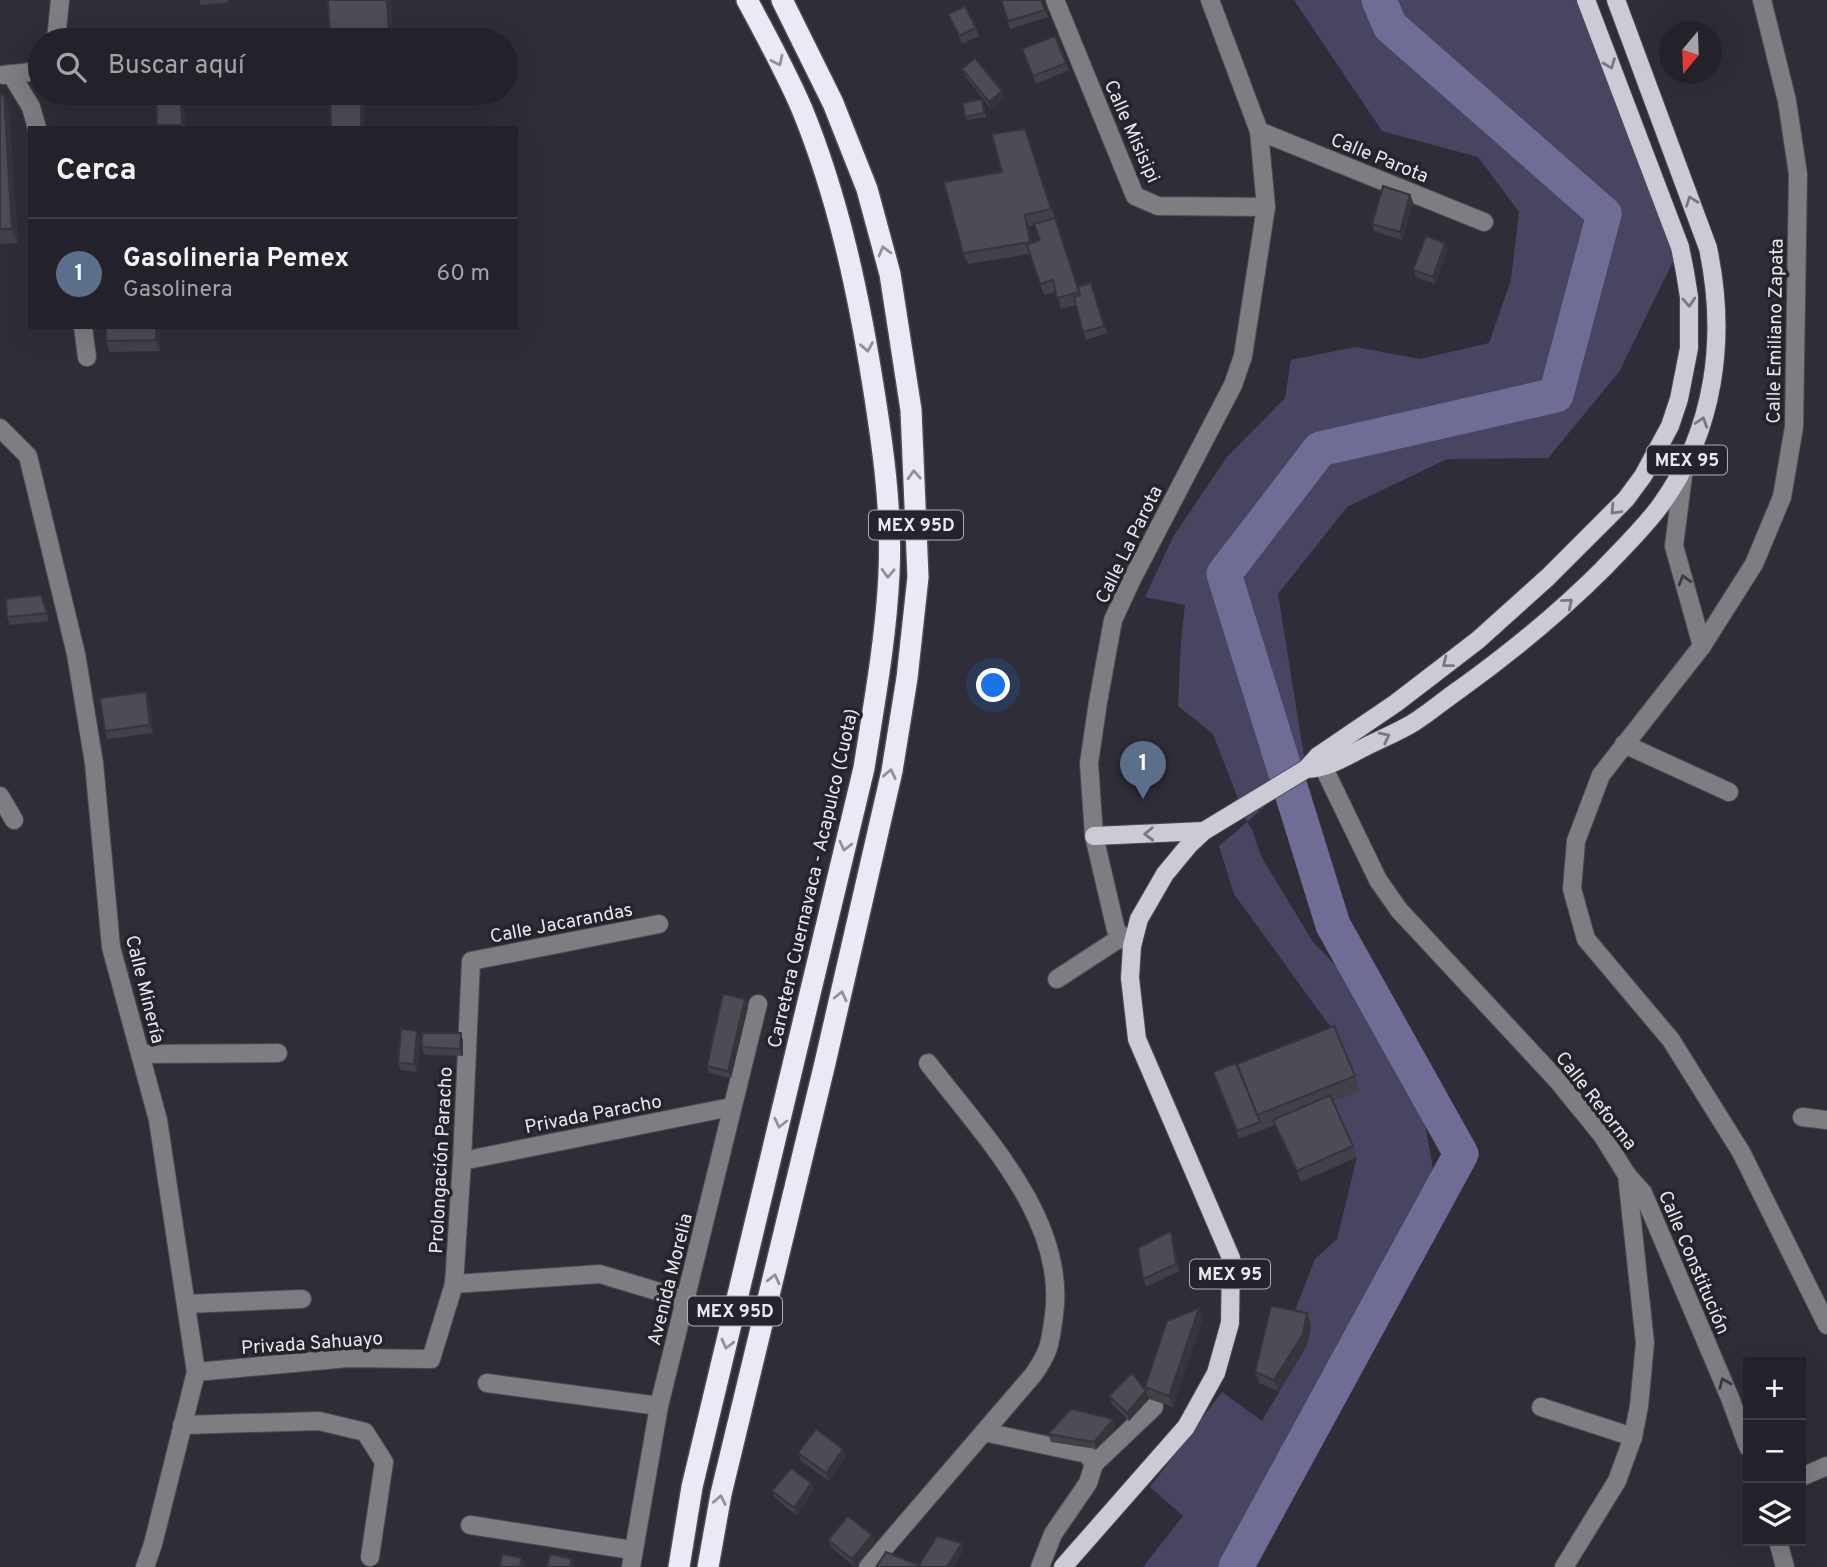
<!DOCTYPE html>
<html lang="es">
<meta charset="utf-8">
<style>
body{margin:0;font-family:Overpass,sans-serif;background:#2f2f36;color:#f1f3f6}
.controls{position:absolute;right:21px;bottom:21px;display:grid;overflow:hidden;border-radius:0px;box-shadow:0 7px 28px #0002}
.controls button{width:63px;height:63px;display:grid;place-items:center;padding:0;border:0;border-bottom:2px solid #403f47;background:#23222a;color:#f1f3f6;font:35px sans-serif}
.compass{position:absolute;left:1659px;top:21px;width:63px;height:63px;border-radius:50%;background:#23222a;box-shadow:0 7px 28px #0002;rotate:199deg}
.you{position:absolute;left:994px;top:686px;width:24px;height:24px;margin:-18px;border:5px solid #fff;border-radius:50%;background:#1a73e8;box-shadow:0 0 0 10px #1a73e833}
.badge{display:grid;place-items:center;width:46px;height:46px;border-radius:50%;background:#2563eb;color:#fff;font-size:23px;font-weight:700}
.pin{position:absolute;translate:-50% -58px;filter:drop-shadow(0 2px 4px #0008)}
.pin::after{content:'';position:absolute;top:37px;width:24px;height:21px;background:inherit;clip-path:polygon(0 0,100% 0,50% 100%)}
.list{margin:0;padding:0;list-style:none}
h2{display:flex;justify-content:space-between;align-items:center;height:91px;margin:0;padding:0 28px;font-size:30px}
h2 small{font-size:23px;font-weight:400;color:#a3a4a8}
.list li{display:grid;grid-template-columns:46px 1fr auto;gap:21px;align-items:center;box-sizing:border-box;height:112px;padding:0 28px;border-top:2px solid #403f47}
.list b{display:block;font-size:26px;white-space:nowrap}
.list p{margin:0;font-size:23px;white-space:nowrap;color:#a3a4a8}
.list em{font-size:23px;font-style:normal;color:#a3a4a8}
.icon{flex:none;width:38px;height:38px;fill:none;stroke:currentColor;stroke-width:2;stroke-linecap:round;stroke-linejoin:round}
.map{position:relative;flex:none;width:1827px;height:1567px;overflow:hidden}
.search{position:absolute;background:#23222a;box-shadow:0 7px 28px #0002;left:28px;top:28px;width:490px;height:77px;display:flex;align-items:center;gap:18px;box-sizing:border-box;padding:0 24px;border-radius:38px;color:#a3a4a8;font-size:26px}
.panel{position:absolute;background:#23222a;box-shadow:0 7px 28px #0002;left:28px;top:126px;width:490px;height:203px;border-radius:0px}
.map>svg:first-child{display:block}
</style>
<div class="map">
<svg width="1827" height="1567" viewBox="0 0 1827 1567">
<rect width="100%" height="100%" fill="#2f2e38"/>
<!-- green -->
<path fill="#474562" d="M1294,0h292l94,247 -61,125 -71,86 -101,1 -100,48 -69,87 28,175 -59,53 5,7 9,27 52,86 65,67 42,88 16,88 -22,77 -178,279 -14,26h-79l40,-51 -33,-29 72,-95 40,29 45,-76 4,-20 -20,-4 24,-62 22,-20 20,-82 -25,-55 8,-62 -106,-146 -15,-48 28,-24 -34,-88 -35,-28 3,-65 4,-36 -40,-8 28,-60 54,-80 58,-59 6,-38 64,-13 65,12 69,-16 22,-63 8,-68 -41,-55 -96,-26z"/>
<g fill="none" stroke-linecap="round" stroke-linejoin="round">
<!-- river -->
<path stroke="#6f6d95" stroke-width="35" d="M1236,1567l225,-413 -128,-229 -109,-351 96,-125 236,-54 48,-181 -214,-188 -11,-26"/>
<!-- minor casing -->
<g stroke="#4d4c55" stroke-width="20">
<g id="minor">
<path d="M1055,0l80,196 23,10 108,1"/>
<path d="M1762,0l25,101 11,73 -4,253 -12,70 -28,67 -52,82 -101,129 -25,66 -4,48 14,50 85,101 70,112 86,173"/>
<path d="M56,40l4,-40"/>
<path d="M11,74l20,33 6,21"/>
<path d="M3,75l37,-4"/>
<path d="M1259,131l225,91"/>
<path d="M83,327l4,30"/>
<path d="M0,428l28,28 48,198 18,109 17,184 47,173 38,252 -43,172 -8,23"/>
<path d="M1684,468l-10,78 28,100"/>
<path d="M1624,744l105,48"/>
<path d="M1318,756l60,124 21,30 159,171 44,54 25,40 18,168 -6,63 -6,31 -16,44 -53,86"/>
<path d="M0,796l14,24"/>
<path d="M1132,946l-16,-16 -22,-94 -5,-73 9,-61 15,-82 19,-41 101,-194 10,-29 23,-149 -7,-76 -49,-131"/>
<path d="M1057,979l66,-43"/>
<path d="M140,1054l138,-1"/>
<path d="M1802,1117l25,3"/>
<path d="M462,1161l269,-54"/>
<path d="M1627,1175l16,18 87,205 18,49"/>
<path d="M454,1284l146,-10 86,26"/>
<path d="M186,1304l116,-5"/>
<path d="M196,1372l152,-14 83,1 23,-75 8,-123 9,-200 188,-37"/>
<path d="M487,1383l172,23"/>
<path d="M1541,1407l92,30"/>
<path d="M182,1425l137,-4 46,11 19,30 -14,95"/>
<path d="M984,1432l103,22 7,10"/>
<path d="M1801,1477l26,-11"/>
<path d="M470,1525l162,25"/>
<path d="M1778,1541l7,26"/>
<path d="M631,1567l28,-161 99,-402"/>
<path d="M868,1567l165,-192c17,-24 17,-31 21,-60 13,-96 -72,-181 -126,-252"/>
<path d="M1040,1567l13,-33 35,-51 6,-19 60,-57"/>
</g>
</g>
<!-- major casing -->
<g stroke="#4d4c55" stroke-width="20">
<g id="major">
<path d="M1306,769c23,-1 39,-12 59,-22 16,-8 33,-15 48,-24 16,-10 31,-23 47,-34 50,-36 99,-76 143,-120 19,-20 40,-40 57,-63 55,-75 67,-168 48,-258l-92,-248"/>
<path d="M1094,836l110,-5"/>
<path d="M1063,1567l123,-140 30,-54 14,-50 1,-65 -94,-219 -7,-61 2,-32 7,-27 26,-45 24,-29 15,-14 102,-62 12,-13 78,-53 82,-63 70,-63 78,-78 17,-23 27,-50 9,-27 10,-51v-51l-4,-25 -5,-25 -94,-247"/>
</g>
</g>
<!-- highway casing -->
<g stroke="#4d4c55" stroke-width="24">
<g id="highway">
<path d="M679,1567l13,-80 172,-719c10,-64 22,-129 25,-194 3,-63 -6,-127 -16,-189 -15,-94 -35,-188 -71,-276 -16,-37 -36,-74 -55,-109"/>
<path d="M708,1567l13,-73 104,-431 67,-292 15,-93 11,-101 -7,-167 -21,-136 -23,-85 -34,-86 -51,-103"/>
</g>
</g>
<!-- minor -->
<use href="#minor" stroke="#7d7d82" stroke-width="18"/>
<!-- major -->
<use href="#major" stroke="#cbcbd5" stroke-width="18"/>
<!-- highway -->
<use href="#highway" stroke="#eaeaf6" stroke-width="21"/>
</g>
<!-- wall -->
<g fill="#41414a" fill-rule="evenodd">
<path d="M199,0h29v3l-27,2z"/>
<path d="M391,0l2,40h-63v-2z"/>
<path d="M1001,0h40l7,17 -38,12z"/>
<path d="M948,14l28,14 3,8 -17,8z"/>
<path d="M1055,36l14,34 -33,14 -14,-35z"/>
<path d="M962,69l42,30 -13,10 -26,-33z"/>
<path d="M0,95h4l5,15 9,133 -18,1z"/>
<path d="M181,95l3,7 1,26h-27l-1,-3z"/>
<path d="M983,103l3,14 -19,3 -2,-3z"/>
<path d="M1029,140l50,149 12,-6 16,50 -21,7 -10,-35 -15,4 -5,-17 -12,3 -14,-41 -62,10 -5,-11 39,-81zM1035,225l5,15 -8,3 -3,-17z"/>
<path d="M1410,195l3,7 -11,38 -28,-9 -2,-7z"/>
<path d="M1445,243l3,7 -13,34 -19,-7 -3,-7z"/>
<path d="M160,327v24l-50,1 -4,-11z"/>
<path d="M41,595l8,26 -39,4 -3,-8z"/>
<path d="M149,699l4,34 -46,6 -2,-8z"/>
<path d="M745,999l3,8 -17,71 -22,-5 -2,-7z"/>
<path d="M417,1031l3,7 -3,34 -16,-2 -3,-7z"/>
<path d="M461,1033l2,8v15l-38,-1 -3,-8z"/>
<path d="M1239,1070l116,6 5,15 -27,10 24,56 -56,25 -26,-57 -36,14 -26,-67z"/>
<path d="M1173,1238l6,33 -33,16 -3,-8z"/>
<path d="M1203,1319l-30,88 -24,-8 -20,22 -17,-17 -3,-8 37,-5 -1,-4z"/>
<path d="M1311,1325l-4,20 -28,47 -20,-9 -4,-11z"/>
<path d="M1116,1426l-20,23 -45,-7 -3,-8z"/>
<path d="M798,1453l48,3 -17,25 -28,-20z"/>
<path d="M811,1483l3,7 -17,26 -22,-18 -3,-7z"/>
<path d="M872,1535l3,7 -20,25 -24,-20 -3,-7z"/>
</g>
<!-- shaded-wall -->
<g fill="#35353c">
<path d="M387,0h4l2,40h-2l-2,-5z"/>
<path d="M1002,91l2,8 -13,10 -2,-7z"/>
<rect x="361" y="93" width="3" height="35"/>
<path d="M4,95l5,15 9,133 -6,-14z"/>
<path d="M181,95l3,7 1,26h-2l-1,-3z"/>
<path d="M1410,195l3,7 -11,38 -2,-8z"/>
<path d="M1025,215l4,11 5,27 -4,-11z"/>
<path d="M1445,243l3,7 -13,34 -2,-7z"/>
<path d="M156,327h4v24l-4,-11z"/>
<path d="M146,692l3,7 4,34 -3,-8z"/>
<path d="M745,999l3,8 -17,71 -3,-7z"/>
<path d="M417,1031l3,7 -3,34 -3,-8z"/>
<path d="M461,1033l2,8v15l-3,-7z"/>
<path d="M1171,1231l2,7 6,33 -3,-7z"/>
<path d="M1199,1308l4,11 -30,88 -4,-11z"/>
<path d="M1307,1313l4,12 -4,20 -28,47 -5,-12z"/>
<path d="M1146,1391l3,8 -20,22 -2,-8z"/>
<path d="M1114,1419l2,7 -20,23 -2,-7z"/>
<path d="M843,1449l3,7 -17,25 -3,-8z"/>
<path d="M811,1483l3,7 -17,26 -3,-8z"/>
<path d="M872,1535l3,7 -20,25 -3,-8z"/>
<path d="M962,1543l2,7 -10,17h-7z"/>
<path d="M522,1558l3,7 -1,2h-4z"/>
<path d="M572,1559l2,7v1h-4z"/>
</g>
<!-- building -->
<g fill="#4c4c56" stroke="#35353c" stroke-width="2">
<path d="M328,0h59l2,35 -59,3z"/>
<path d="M1001,0h40l4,10 -37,11z"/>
<path d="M965,6l11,22 -17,8 -11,-22z"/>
<path d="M1055,36l11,27 -33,13 -11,-27z"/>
<path d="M975,58l27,33 -13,11 -27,-33z"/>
<path d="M330,93h31v35h-30z"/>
<path d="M0,95h4l8,134h-12z"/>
<path d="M156,95h25l1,30h-25z"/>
<path d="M982,99l2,14 -19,4 -2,-14z"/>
<path d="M1025,129l26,80 -26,6 5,27 -67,11 -19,-71 58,-10 -10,-38z"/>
<path d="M1383,186l27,9 -10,37 -28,-8z"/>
<path d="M1055,218l24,74 -22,6 -4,-18 -13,4 -13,-39 13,-5 -6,-16z"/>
<path d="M1426,236l19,7 -12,34 -20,-7z"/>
<path d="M1091,283l13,43 -21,6 -9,-35 6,-2 -2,-8z"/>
<path d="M106,327h50v13l-50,1z"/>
<path d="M41,595l6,18 -40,4 -1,-18z"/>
<path d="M146,692l4,33 -45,6 -5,-33z"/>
<path d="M723,994l22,5 -17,72 -21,-5z"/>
<path d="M1334,1026l21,50 -98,39 -20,-51z"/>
<path d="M401,1029l16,2 -3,33 -16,-1z"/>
<path d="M422,1033h39l-1,16 -38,-2z"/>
<path d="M1236,1063l24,59 -23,9 -24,-59z"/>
<path d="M1330,1095l23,51 -56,25 -24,-51z"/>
<path d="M1171,1231l5,33 -33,15 -5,-31z"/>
<path d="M1271,1306l36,7 -4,21 -29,46 -19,-8z"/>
<path d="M1199,1308l-30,88 -24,-9 22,-66z"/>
<path d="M1132,1373l14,18 -19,22 -18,-17z"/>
<path d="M1071,1409l43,10 -20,23 -46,-8z"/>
<path d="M816,1429l27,20 -17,24 -28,-20z"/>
<path d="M791,1468l20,15 -17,25 -22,-17z"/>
<path d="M848,1516l24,19 -20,24 -24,-19z"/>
<path d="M937,1536l25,7 -15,24h-26l-3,-2 -1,2h-41l10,-15 33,13z"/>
<path d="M502,1554l20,4 -2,9h-20z"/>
<path d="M550,1554l22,5 -2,8h-23z"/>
</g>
<!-- one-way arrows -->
<defs><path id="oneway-chevron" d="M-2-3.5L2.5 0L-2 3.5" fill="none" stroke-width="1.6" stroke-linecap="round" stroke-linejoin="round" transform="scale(1.75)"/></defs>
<g stroke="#91919c">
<use href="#oneway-chevron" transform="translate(778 61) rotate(64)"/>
<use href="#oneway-chevron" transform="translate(884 251) rotate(-105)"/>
<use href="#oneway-chevron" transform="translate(867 347) rotate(80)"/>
<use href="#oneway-chevron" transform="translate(914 475) rotate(-93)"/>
<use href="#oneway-chevron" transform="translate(888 573) rotate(92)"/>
<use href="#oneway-chevron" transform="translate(890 774) rotate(-78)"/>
<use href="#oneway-chevron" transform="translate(845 846) rotate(104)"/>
<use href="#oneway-chevron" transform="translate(841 996) rotate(-77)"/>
<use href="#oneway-chevron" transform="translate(780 1123) rotate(103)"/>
<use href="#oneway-chevron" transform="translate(774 1279) rotate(-76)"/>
<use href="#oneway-chevron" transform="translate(727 1344) rotate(104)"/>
<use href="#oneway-chevron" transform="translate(720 1500) rotate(-79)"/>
</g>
<g stroke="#787881">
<use href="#oneway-chevron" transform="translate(1610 64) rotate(69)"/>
<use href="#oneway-chevron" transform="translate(1691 201) rotate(-110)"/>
<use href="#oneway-chevron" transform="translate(1689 302) rotate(86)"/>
<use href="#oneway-chevron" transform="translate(1702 422) rotate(-72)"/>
<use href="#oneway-chevron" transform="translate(1615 510) rotate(133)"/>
<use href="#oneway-chevron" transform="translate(1568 603) rotate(-40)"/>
<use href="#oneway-chevron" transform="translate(1447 663) rotate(142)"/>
<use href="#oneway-chevron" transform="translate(1385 737) rotate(-27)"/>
<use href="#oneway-chevron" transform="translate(1149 834) rotate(178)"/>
</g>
<g stroke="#3b3a42">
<use href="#oneway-chevron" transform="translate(1684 580) rotate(-106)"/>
<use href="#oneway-chevron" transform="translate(1724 1383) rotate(-113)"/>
</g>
<g text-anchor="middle" stroke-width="7" stroke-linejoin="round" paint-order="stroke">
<!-- shield labels -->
<g fill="#25242d" stroke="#aeadb4" stroke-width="2">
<rect x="1647" y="445.5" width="80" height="29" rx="5"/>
<rect x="869" y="510.5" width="94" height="29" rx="5"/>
<rect x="1190" y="1259.5" width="80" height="29" rx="5"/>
<rect x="688" y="1296.5" width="94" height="29" rx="5"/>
</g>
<g font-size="18" font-weight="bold" fill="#e8e8ee">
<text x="1687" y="466">MEX 95</text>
<text x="916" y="531">MEX 95D</text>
<text x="1230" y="1280">MEX 95</text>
<text x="735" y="1317">MEX 95D</text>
</g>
<!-- street labels -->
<g font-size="19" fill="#e8e8ee" stroke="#25242d">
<text transform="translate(1133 131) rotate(66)" y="7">Calle Misisipi</text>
<text transform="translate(1380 157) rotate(22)" y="7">Calle Parota</text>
<text transform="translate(1774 331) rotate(-89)" y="7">Calle Emiliano Zapata</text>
<text transform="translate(1128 544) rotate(-64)" y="7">Calle La Parota</text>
<text transform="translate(812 878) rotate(-77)" y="7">Carretera Cuernavaca - Acapulco (Cuota)</text>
<text transform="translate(561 922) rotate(-11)" y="7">Calle Jacarandas</text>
<text transform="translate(146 989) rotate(76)" y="7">Calle Minería</text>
<text transform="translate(1597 1100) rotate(52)" y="7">Calle Reforma</text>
<text transform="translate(593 1113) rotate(-11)" y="7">Privada Paracho</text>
<text transform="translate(440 1160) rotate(-87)" y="7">Prolongación Paracho</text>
<text transform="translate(1695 1262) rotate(67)" y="7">Calle Constitución</text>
<text transform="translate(669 1279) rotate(-76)" y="7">Avenida Morelia</text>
<text transform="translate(312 1342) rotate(-4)" y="7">Privada Sahuayo</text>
</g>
</g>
</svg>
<div class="controls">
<button>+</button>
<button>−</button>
<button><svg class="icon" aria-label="layers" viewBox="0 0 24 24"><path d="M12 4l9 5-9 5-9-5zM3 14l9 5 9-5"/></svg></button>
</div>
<svg class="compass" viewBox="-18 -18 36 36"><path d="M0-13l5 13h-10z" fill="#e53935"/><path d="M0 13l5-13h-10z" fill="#a3a4a8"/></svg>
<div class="you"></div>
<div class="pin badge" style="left:1143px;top:799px;background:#5c6f8a">1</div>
<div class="search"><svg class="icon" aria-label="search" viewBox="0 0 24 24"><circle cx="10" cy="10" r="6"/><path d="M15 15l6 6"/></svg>Buscar aquí</div>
<section class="panel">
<h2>Cerca<small></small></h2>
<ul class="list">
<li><span class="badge" style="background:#5c6f8a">1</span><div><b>Gasolineria Pemex</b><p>Gasolinera</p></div><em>60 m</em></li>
</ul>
</section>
</div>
